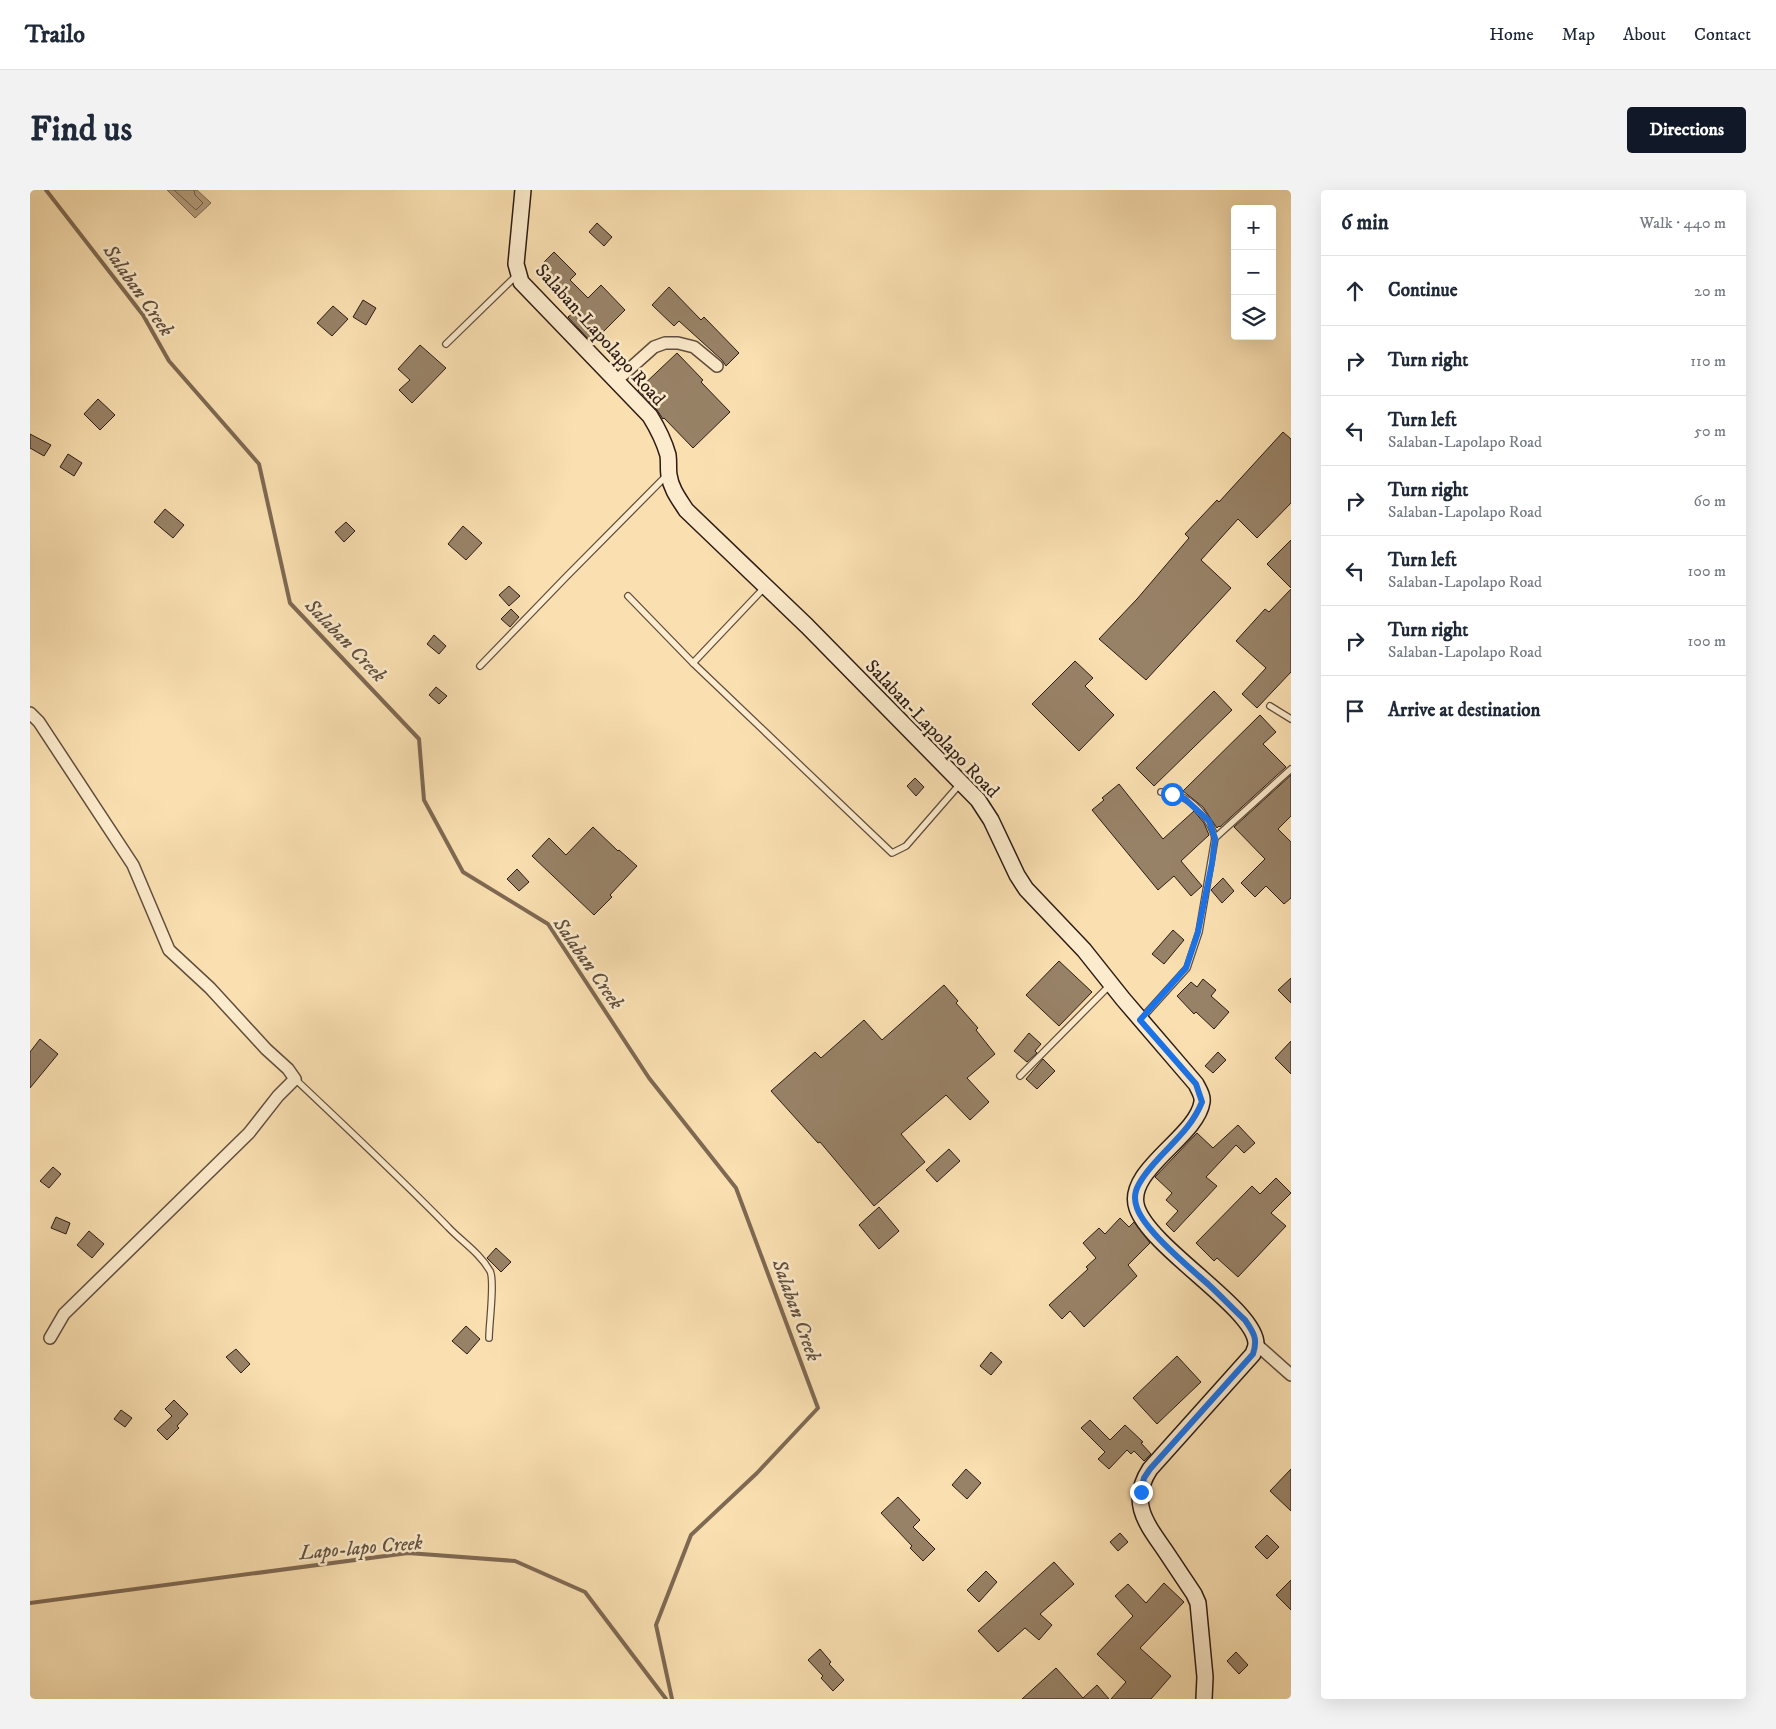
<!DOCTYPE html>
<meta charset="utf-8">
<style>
body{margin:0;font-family:"IM FELL DW Pica",serif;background:#f2f2f3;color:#1f2937}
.controls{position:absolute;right:15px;top:15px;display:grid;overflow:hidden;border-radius:5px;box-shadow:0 5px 20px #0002}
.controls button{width:45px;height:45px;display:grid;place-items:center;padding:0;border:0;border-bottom:1px solid #e0e1e3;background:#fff;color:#1f2937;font:25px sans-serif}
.stop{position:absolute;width:15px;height:15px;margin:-11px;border:4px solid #1a73e8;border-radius:50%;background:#fff}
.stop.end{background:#1a73e8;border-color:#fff;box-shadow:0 1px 5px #0008}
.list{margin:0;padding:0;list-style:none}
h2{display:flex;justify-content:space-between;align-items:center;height:65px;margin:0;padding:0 20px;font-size:21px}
h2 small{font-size:16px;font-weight:400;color:#747a83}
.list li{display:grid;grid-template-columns:32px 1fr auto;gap:15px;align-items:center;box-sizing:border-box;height:70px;padding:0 20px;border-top:1px solid #e0e1e3}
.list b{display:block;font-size:19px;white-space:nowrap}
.list p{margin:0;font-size:16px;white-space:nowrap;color:#747a83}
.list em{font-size:16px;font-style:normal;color:#747a83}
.icon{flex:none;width:28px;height:28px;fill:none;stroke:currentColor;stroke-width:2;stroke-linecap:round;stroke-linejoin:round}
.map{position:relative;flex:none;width:1261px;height:1509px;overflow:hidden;border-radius:5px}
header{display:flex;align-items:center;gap:30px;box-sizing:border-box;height:70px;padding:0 25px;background:#fff;border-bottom:1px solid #e0e1e3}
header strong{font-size:24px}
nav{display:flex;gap:28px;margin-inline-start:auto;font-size:18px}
.intro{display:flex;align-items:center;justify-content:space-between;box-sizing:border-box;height:120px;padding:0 30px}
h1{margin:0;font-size:35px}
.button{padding:12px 22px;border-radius:5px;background:#111827;color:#fff;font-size:18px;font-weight:700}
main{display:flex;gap:30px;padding:0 30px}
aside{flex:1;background:#fff;border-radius:5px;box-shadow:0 5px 20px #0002}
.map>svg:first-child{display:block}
</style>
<header>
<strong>Trailo</strong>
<nav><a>Home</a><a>Map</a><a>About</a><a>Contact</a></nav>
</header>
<div class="intro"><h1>Find us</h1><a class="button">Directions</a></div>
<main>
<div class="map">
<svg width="1261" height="1509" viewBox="0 0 1261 1509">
<rect width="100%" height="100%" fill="#fae0b1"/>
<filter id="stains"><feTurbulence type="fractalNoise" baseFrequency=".004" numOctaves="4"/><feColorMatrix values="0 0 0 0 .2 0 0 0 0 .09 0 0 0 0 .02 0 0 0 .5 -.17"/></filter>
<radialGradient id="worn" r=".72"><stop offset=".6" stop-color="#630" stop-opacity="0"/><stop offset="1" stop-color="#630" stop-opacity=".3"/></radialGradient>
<!-- water -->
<path fill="#b49d7c" stroke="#7e6953" d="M137,0h30l14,13 -16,15z"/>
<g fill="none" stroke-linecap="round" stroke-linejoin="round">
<!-- shore -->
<path stroke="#705c49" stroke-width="1" d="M144,0l22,20 7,-7 -8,-8 -1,-5"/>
<!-- stream -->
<g stroke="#7e6953" stroke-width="4">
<path d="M16,0l97,125 26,46 90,103 31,139 129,136 5,61 39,72 85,52 101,154 87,110 82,220 -61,65 -66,62 -35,90 16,74"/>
<path d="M0,1413l378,-50 107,8 70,31 81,107"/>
</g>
</g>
<!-- building -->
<g fill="#988267" stroke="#2d1c16">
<path d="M567,33l15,14 -8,9 -15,-14z"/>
<path d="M524,62l22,22 -6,6 18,18 13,-13 24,25 -33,33 -24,-26 6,-5 -20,-21 4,-5 -19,-19z"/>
<path d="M639,97l32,33 3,-3 35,36 -13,13 -4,-6 -43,-39 -5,5 -22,-21z"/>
<path d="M333,110l13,8 -10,17 -13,-8z"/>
<path d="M303,116l15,13 -16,17 -15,-13z"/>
<path d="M390,155l26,23 -34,35 -13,-13 11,-10 -12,-11z"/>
<path d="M647,163l26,27 -2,2 29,30 -37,36 -29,-30 -1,1 -6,-9 -19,-20z"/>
<path d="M68,209l17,16 -15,15 -16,-16z"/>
<path d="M1253,242l8,7v64l-34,35 -19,-19 -37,41 30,28 -85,92 -47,-41 38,-40 52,-61 -4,-4 32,-34 2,2z"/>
<path d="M0,244l21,11 -7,11 -14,-8z"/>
<path d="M38,264l14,9 -8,13 -14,-9z"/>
<path d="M135,319l19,16 -11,13 -19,-16z"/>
<path d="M316,332l9,9 -11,11 -9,-10z"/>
<path d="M433,336l19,17 -16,17 -18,-16z"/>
<path d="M1261,350v48l-24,-24z"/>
<path d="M479,396l11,10 -11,10 -10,-11z"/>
<path d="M1261,399v83l-34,36 -15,-14 24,-26 -30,-27 29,-32 4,3z"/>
<path d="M481,419l8,8 -9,10 -9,-8z"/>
<path d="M404,445l12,11 -7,8 -12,-10z"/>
<path d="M1045,471l18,17 -8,8 29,29 -35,36 -47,-47z"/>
<path d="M406,497l11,9 -8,8 -10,-9z"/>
<path d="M1184,501l18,19 -78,76 -18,-18z"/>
<path d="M1230,525l16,17 -13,12 23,23 -66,60 -1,-1 -2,2 -14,-21 -20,-16z"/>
<path d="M1261,585v41l-13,13 13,13v56l-7,6 -18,-18 -11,11 -14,-14 24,-24 -31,-32z"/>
<path d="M885,588l9,9 -8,9 -9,-10z"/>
<path d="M1089,594l44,55 31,-28 10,12 5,12 -28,26 21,25 -11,10 -17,-20 -16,14 -66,-80 12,-10 -2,-2z"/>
<path d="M563,637l25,24 1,-1 18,16 -27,29 2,2 -18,18 -62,-59 17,-18 17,17z"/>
<path d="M487,679l12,13 -10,9 -12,-12z"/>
<path d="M1193,688l11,13 -12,12 -11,-13z"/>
<path d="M1143,740l11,10 -20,24 -12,-10z"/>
<path d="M1029,771l33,31 -33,34 -33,-31z"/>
<path d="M1261,788v25l-13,-13z"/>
<path d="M1173,789l13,11 -5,6 18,16 -15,17 -18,-17 -2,2 -17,-18 14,-14 6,5z"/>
<path d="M914,795l14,16 -2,2 22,25 -2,2 19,24 -28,24 22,24 -19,18 -24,-25 -45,39 24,28 -51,44 -54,-64 -2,1 -47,-52 44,-39 6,6 43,-38 18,20z"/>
<path d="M999,843l12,11 -6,7 2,2 -10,9 -13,-11z"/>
<path d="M10,849l18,15 -28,34v-36z"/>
<path d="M1261,851v33l-16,-16z"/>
<path d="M1188,862l8,8 -13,13 -8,-7z"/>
<path d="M1013,869l12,12 -18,18 -11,-10z"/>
<path d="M1208,935l17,18 -11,10 -8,-8 -30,32 11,9 -43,46 -8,-8 12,-13 -12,-11 6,-7 -17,-16 42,-44 16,15z"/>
<path d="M919,959l11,12 -23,21 -11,-12z"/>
<path d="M23,977l8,7 -12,14 -9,-7z"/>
<path d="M1246,988l15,15 -20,20 15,13 -48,51 -21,-19 -3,3 -18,-18 56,-57 8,8z"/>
<path d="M849,1017l20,24 -20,18 -20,-24z"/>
<path d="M26,1027l14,6 -4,11 -15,-6z"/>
<path d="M1090,1028l9,9 5,-5 16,21 -22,22 9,11 -53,51 -14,-16 -8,8 -13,-14 39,-36 -2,-2 10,-9 -13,-15 16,-15 6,6z"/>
<path d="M59,1041l15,13 -12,14 -15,-13z"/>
<path d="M466,1058l15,14 -10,10 -14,-14z"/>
<path d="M436,1136l14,13 -13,15 -15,-13z"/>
<path d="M206,1159l14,15 -9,9 -15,-16z"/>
<path d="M961,1162l11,10 -11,13 -11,-9z"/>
<path d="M1147,1166l24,26 -44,42 -24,-26z"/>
<path d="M144,1210l14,14 -11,12 2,2 -12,12 -10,-10 15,-14 -7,-7z"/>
<path d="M91,1220l11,8 -7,9 -11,-8z"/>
<path d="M1060,1230l20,20 15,-15 18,17 -2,1 10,11 -7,7 -10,-10 -3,3 -4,-4 -18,19 -11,-10 7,-7 -24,-24z"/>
<path d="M936,1279l15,14 -14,16 -15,-14z"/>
<path d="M1261,1279v42l-21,-20z"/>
<path d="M868,1307l22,23 -7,7 22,22 -12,12 -13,-13 2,-2 -31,-33z"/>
<path d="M1090,1343l8,9 -10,9 -8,-9z"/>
<path d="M1237,1345l12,12 -12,12 -12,-12z"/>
<path d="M1024,1372l20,22 -34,30 12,11 -13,15 -14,-12 -27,24 -20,-21z"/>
<path d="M956,1381l11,11 -18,20 -12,-12z"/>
<path d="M1261,1390v30l-15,-15z"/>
<path d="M1134,1393l20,19 -44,46 31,28 -20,23h-40l15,-17 -29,-28 36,-38 -18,-20 13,-12 18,19z"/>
<path d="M790,1459l11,13 -2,2 15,16 -11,11 -12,-13 2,-2 -15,-16z"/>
<path d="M1206,1462l12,13 -9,9 -12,-13z"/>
<path d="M1026,1478l27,30 14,-13 12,14h-87z"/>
</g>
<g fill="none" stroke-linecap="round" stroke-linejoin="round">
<!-- lane casing -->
<g stroke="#604d3d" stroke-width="8">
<g id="lane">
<path d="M416,154l72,-70"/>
<path d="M598,406l65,67 71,-75"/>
<path d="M663,473l199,190 14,-7 54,-62"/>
<path d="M450,476l85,-88 102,-103"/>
<path d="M1240,516l21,13"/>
<path d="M1185,648l76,-69"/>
<path d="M1112,828l45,-50 12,-36 16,-94c-3,-15 -17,-32 -31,-40 -7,-3 -15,-5 -23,-6"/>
<path d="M990,886l90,-91"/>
<path d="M265,889c52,49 103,97 153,148 13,14 32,26 42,44 5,9 -1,54 -1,67"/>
</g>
</g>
<!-- street casing -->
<g stroke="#604d3d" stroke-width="14">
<g id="street">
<path d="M586,191l38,-34 11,-4h13l16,4 23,19"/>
<path d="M0,523l9,9 94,143 36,85 41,38 56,61 22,20 7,10 -17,17 -29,37 -185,181 -14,24"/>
<path d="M1226,1154l35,31"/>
</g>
</g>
<!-- secondary casing -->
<g stroke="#2d1c16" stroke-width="18">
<path id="secondary" d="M493,0l-7,74 5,18 129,134c8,13 14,25 18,39 1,7 0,14 1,20 2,14 10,24 17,35l121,116 171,174 13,20 26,55 9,14 58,61 39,49 73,85c3,6 7,12 6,18 -5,35 -78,69 -65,106 14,41 119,101 119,136 0,3 -2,7 -3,10l-103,115c-21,32 -5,53 14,80 10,15 20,30 30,45l4,9 7,74 -1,22"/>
</g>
<!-- lane -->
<use href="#lane" stroke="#fcebcc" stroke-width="5.5"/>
<!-- street -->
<use href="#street" stroke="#fcebcc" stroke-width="11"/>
<!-- secondary -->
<use href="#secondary" stroke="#fcebcc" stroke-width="15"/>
</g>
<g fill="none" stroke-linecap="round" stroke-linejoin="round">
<!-- route -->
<path stroke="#1a73e8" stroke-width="6" d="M1111,1302l3,-14 6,-9 103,-115c5,-15 1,-21 -8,-34 -12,-11 -23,-23 -36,-35 -19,-17 -64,-54 -72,-77 -5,-13 0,-22 7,-32 19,-27 45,-42 58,-74l-6,-18 -56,-64 46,-52 12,-36 14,-69 3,-25 -6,-17 -24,-22 -13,-5"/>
</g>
<g text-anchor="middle" stroke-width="5" stroke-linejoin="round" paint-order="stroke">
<!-- street labels -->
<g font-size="19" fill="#2d1c16" stroke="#fcebcc">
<text transform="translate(571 144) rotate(48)" y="7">Salaban-Lapolapo Road</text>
<text transform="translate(903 538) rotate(46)" y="7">Salaban-Lapolapo Road</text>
</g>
<!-- water labels -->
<g font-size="20" font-style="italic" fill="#63503f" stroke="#fcebcc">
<text transform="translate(109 100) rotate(55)" y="7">Salaban Creek</text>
<text transform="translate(316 450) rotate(46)" y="7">Salaban Creek</text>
<text transform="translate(559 773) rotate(55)" y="7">Salaban Creek</text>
<text transform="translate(767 1120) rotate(70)" y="7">Salaban Creek</text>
<text transform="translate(331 1357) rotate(-5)" y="7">Lapo-lapo Creek</text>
</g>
</g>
<rect width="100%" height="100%" filter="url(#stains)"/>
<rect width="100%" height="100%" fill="url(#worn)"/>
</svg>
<div class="controls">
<button>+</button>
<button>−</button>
<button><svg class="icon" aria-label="layers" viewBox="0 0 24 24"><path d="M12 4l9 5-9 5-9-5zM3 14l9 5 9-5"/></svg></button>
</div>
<div class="stop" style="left:1142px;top:604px"></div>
<div class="stop end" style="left:1111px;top:1302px"></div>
</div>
<aside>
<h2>6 min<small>Walk · 440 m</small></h2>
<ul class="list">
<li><svg class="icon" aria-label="ahead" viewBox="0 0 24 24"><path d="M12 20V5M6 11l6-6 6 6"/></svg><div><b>Continue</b></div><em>20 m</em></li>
<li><svg class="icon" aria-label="right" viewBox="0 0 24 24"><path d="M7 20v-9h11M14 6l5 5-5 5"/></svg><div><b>Turn right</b></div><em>110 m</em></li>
<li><svg class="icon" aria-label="left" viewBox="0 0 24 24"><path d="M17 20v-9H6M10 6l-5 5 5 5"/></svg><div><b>Turn left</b><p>Salaban-Lapolapo Road</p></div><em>50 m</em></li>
<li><svg class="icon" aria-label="right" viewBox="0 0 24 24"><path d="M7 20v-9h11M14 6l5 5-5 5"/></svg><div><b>Turn right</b><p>Salaban-Lapolapo Road</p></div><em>60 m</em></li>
<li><svg class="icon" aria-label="left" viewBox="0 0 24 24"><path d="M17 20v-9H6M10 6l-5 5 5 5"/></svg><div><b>Turn left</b><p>Salaban-Lapolapo Road</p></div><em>100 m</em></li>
<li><svg class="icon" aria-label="right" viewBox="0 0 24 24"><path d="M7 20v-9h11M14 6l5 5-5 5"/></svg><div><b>Turn right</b><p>Salaban-Lapolapo Road</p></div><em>100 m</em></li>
<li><svg class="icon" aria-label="arrive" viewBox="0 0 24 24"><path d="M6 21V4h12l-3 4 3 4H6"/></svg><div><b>Arrive at destination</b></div></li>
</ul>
</aside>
</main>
